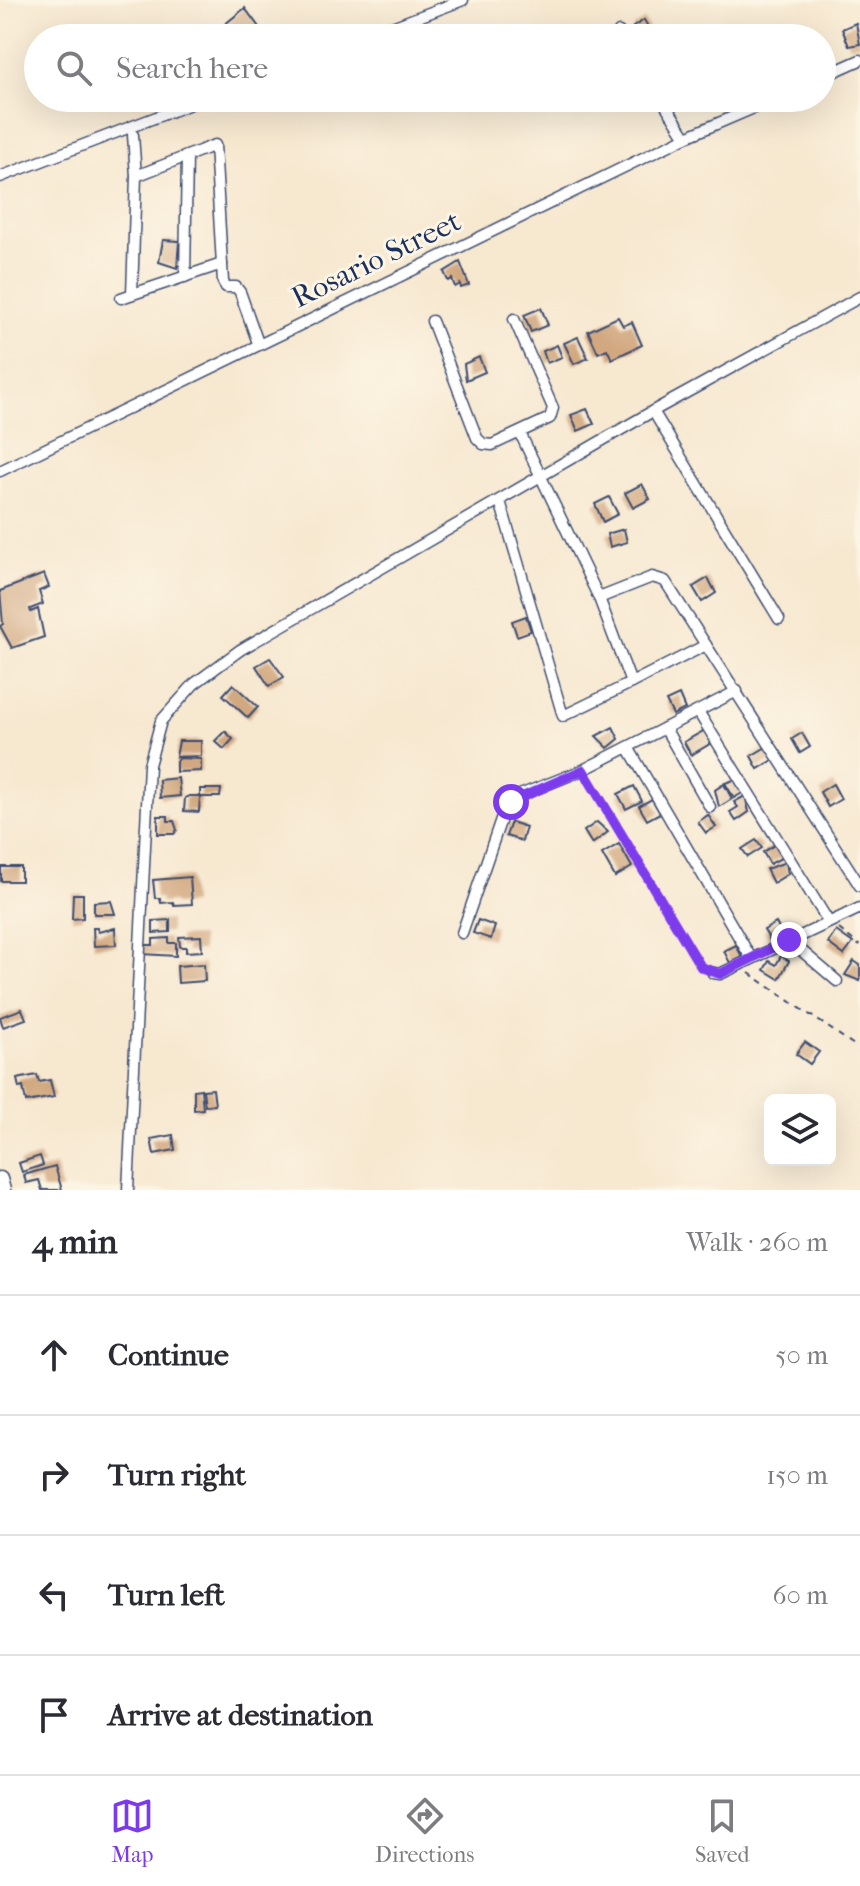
<!DOCTYPE html>
<meta charset="utf-8">
<style>
body{margin:0;font-family:"IM FELL French Canon",serif;background:#f7f7f7;color:#2b2b33}
.controls{position:absolute;right:24px;bottom:24px;display:grid;overflow:hidden;border-radius:12px;box-shadow:0 8px 32px #0002}
.controls button{width:72px;height:72px;display:grid;place-items:center;padding:0;border:0;border-bottom:2px solid #e1e1e2;background:#fff;color:#2b2b33;font:40px sans-serif}
.stop{position:absolute;width:24px;height:24px;margin:-18px;border:6px solid #7c3aed;border-radius:50%;background:#fff}
.stop.end{background:#7c3aed;border-color:#fff;box-shadow:0 2px 8px #0008}
.list{margin:0;padding:0;list-style:none}
h2{display:flex;justify-content:space-between;align-items:center;height:104px;margin:0;padding:0 32px;font-size:34px}
h2 small{font-size:26px;font-weight:400;color:#7c7c81}
.list li{display:grid;grid-template-columns:52px 1fr auto;gap:24px;align-items:center;box-sizing:border-box;height:120px;padding:0 32px;border-top:2px solid #e1e1e2}
.list b{display:block;font-size:30px;white-space:nowrap}
.list em{font-size:26px;font-style:normal;color:#7c7c81}
.icon{flex:none;width:44px;height:44px;fill:none;stroke:currentColor;stroke-width:2;stroke-linecap:round;stroke-linejoin:round}
.map{position:relative;flex:none;width:860px;height:1190px;overflow:hidden}
.search{position:absolute;background:#fff;box-shadow:0 8px 32px #0002;left:24px;right:24px;top:24px;height:88px;display:flex;align-items:center;gap:20px;box-sizing:border-box;padding:0 28px;border-radius:44px;color:#7c7c81;font-size:30px}
.sheet{height:584px;background:#fff}
nav{display:flex;justify-content:space-around;align-items:center;box-sizing:border-box;height:112px;border-top:2px solid #e1e1e2;background:#fff;font-size:22px;color:#7c7c81}
nav a{display:grid;justify-items:center;gap:4px}
nav .on{color:#7c3aed}
.map>svg:first-child{display:block}
</style>
<div class="map">
<svg width="860" height="1190" viewBox="0 0 860 1190">
<rect width="100%" height="100%" fill="#fcf5e5"/>
<filter id="ink" filterUnits="userSpaceOnUse"><feTurbulence type="fractalNoise" baseFrequency=".0125" numOctaves="2"/><feDisplacementMap in="SourceGraphic" scale="16" xChannelSelector="R" yChannelSelector="G"/><feConvolveMatrix kernelMatrix="1 2 1 2 8 2 1 2 1" color-interpolation-filters="sRGB"/></filter>
<filter id="wash" filterUnits="userSpaceOnUse"><feTurbulence type="fractalNoise" baseFrequency=".006" numOctaves="4" result="noise"/><feDisplacementMap in="SourceGraphic" scale="32" xChannelSelector="R" yChannelSelector="G"/><feGaussianBlur stdDeviation="1.8" result="paint"/><feColorMatrix in="noise" values="0 0 0 0 0 0 0 0 0 0 0 0 0 0 0 0 0 1.4 0 .05"/><feComposite in="paint" operator="in"/></filter>
<g filter="url(#wash)">
<rect width="100%" height="100%" fill="#f7e8d0"/>
<g id="blocks">
<!-- building -->
<g fill="#d2a880">
<path d="M245,8l5,7 17,23h-33l-10,-13z"/>
<path d="M644,20l11,18h-15l-7,-11z"/>
<path d="M856,23l4,21 -11,2 -7,-17z"/>
<path d="M163,240l16,1 -2,27 -18,-6z"/>
<path d="M460,262l9,23 -8,3 -1,-4 -5,3 -3,-8 -4,2 -4,-9z"/>
<path d="M541,308l7,17 -17,7 -7,-17z"/>
<path d="M618,317l5,9 9,-4 10,23 -30,14 -5,-10 -9,4 -10,-22z"/>
<path d="M578,337l10,21 -14,6 -10,-21z"/>
<path d="M557,345l5,12 -15,6 -4,-12z"/>
<path d="M479,357l6,15 -19,8 -2,-16z"/>
<path d="M587,409l7,15 -16,7 -7,-16z"/>
<path d="M642,484l8,15 -17,9 -8,-15z"/>
<path d="M609,497l9,17 -15,8 -8,-18z"/>
<path d="M624,529l3,13 -17,5 -3,-13z"/>
<path d="M44,574l5,13 -10,4 4,13 -13,5 1,3 7,-3 6,28 -32,11 -12,-22 3,-2 -3,-33z"/>
<path d="M708,578l8,15 -14,9 -9,-15z"/>
<path d="M526,616l5,15 -14,5 -5,-15z"/>
<path d="M270,658l14,19 -15,9 -13,-20z"/>
<path d="M233,684l25,23 -10,11 -25,-23z"/>
<path d="M679,695l6,14 -12,6 -7,-14z"/>
<path d="M613,727l6,12 -11,9 -12,-12z"/>
<path d="M707,729l6,13 -22,13 -7,-13z"/>
<path d="M225,731l8,8 -9,10 -9,-8z"/>
<path d="M802,733l8,14 -10,6 -8,-14z"/>
<path d="M179,741h22v15l-25,1z"/>
<path d="M768,746l7,13 -17,10 -7,-13z"/>
<path d="M180,758l21,1v12l-25,1v-11z"/>
<path d="M178,778l2,18 -20,2 -1,-18z"/>
<path d="M737,779l7,13 -10,6 -9,-15z"/>
<path d="M724,784l8,15 -13,8 -4,-17z"/>
<path d="M833,784l8,15 -13,8 -8,-15z"/>
<path d="M634,786l8,15 -16,8 -8,-15z"/>
<path d="M200,789h21l-1,8h-20z"/>
<path d="M189,796h11l-1,16 -15,-1 1,-13z"/>
<path d="M745,796l4,16 -13,9 -6,-9 8,-5 -4,-5z"/>
<path d="M652,799l8,14 -13,7 -8,-14z"/>
<path d="M708,815l8,12 -10,6 -8,-11z"/>
<path d="M158,816h10v5h6l3,9 -3,4h-16z"/>
<path d="M511,822l15,5 -4,14 -16,-5z"/>
<path d="M597,822l11,10 -16,12 -8,-13z"/>
<path d="M756,840l6,8 -14,9 -6,-8z"/>
<path d="M619,844l13,23 -17,10 -13,-23z"/>
<path d="M776,844l7,13 -13,7 -7,-12z"/>
<path d="M786,862l2,12 -15,9 -7,-14z"/>
<rect x="1" y="867" width="20" height="14"/>
<path d="M190,877l2,27 -18,1 -1,-3 -12,1 -1,-5h-5l-2,-18z"/>
<path d="M73,894h10v24l-11,1z"/>
<path d="M111,901l4,13h-21v-12z"/>
<path d="M170,920v12l-17,1v-12z"/>
<path d="M478,920l17,6 -4,13 -18,-6z"/>
<path d="M776,923l8,15 -11,7 -9,-15z"/>
<path d="M93,928h4l1,4 17,-4 1,17 -22,1z"/>
<path d="M836,931l17,12 -9,12 -16,-12z"/>
<path d="M201,936l1,15 -16,1v-5h-6l-1,-10z"/>
<path d="M169,938v5h7v13l-34,-2v-9h11v-6z"/>
<path d="M736,945l7,14 -12,6 -7,-14z"/>
<path d="M781,956l8,5 -10,18 -15,-9 5,-9 7,4z"/>
<path d="M854,961l6,4v16l-15,-6z"/>
<path d="M204,964l1,17 -27,2 -1,-17z"/>
<path d="M22,1009l4,10 -23,8 -3,-10z"/>
<path d="M805,1042l14,10 -9,12 -14,-10z"/>
<path d="M37,1075l2,7 11,-2 4,17 -28,5 -3,-15 -4,1 -2,-9z"/>
<path d="M201,1089l2,20 -9,1v-20z"/>
<path d="M213,1089l2,16 -10,1 -2,-16z"/>
<path d="M173,1135l2,15 -21,4 -3,-15z"/>
<path d="M40,1156l3,9 -21,7 -3,-9z"/>
<path d="M55,1166l7,24h-20l-3,-10 -13,3 -2,-8z"/>
</g>
</g>
</g>
<g filter="url(#ink)">
<use href="#blocks" fill-opacity="0" stroke="#3c4b6f" stroke-width="2"/>
<g fill="none" stroke-linecap="round" stroke-linejoin="round">
<!-- minor casing -->
<g stroke="#3c4b6f" stroke-width="13">
<g id="minor">
<path d="M619,32l3,6"/>
<path d="M363,38l100,-38"/>
<path d="M822,77l38,-17"/>
<path d="M661,98l25,39"/>
<path d="M136,176l79,-31 8,137 3,5h10l4,5 18,51"/>
<path d="M0,177l206,-79"/>
<path d="M185,277l2,-121"/>
<path d="M132,294l4,-118 -3,-41"/>
<path d="M121,298l101,-34"/>
<path d="M432,321l45,117 6,6 9,1 58,-27 3,-10 -39,-89"/>
<path d="M653,411l126,208"/>
<path d="M520,433l79,165 53,-21 13,4 195,305"/>
<path d="M0,471l686,-334 91,-39"/>
<path d="M500,501l63,215 68,-33"/>
<path d="M599,598l32,85 75,-38"/>
<path d="M699,713l129,208"/>
<path d="M665,728l45,79"/>
<path d="M628,747l123,211"/>
<path d="M462,933l39,-114 10,-17 9,-7 63,-25 154,-79"/>
<path d="M789,940l48,41"/>
<path d="M713,973l7,1 140,-66"/>
<path d="M128,1190l21,-425 12,-44 33,-37 46,-34 413,-239 207,-114"/>
</g>
</g>
<!-- highway casing -->
<g stroke="#3c4b6f" stroke-width="17">
<path id="highway" d="M0,1179l3,11"/>
</g>
<!-- path -->
<g stroke="#3c4b6f" stroke-width="2" stroke-dasharray="6 6" stroke-linecap="butt">
<path d="M588,778l114,190"/>
<path d="M839,929l21,17"/>
<path d="M749,973l105,72"/>
</g>
<!-- minor -->
<use href="#minor" stroke="#fff" stroke-width="10"/>
<!-- highway -->
<use href="#highway" stroke="#fff" stroke-width="14"/>
</g>
</g>
<g fill="none" stroke-linecap="round" stroke-linejoin="round" filter="url(#ink)">
<!-- route -->
<path stroke="#7c3aed" stroke-width="10" d="M511,802l72,-32 118,197 19,7 69,-34"/>
</g>
<g text-anchor="middle" stroke-width="6" stroke-linejoin="round" paint-order="stroke">
<!-- street labels -->
<g font-size="30" fill="#1b2f5e" stroke="#fcf5e5">
<text transform="translate(376 259) rotate(-26)" y="10">Rosario Street</text>
</g>
</g>
</svg>
<div class="controls">
<button><svg class="icon" aria-label="layers" viewBox="0 0 24 24"><path d="M12 4l9 5-9 5-9-5zM3 14l9 5 9-5"/></svg></button>
</div>
<div class="stop" style="left:511px;top:802px"></div>
<div class="stop end" style="left:789px;top:940px"></div>
<div class="search"><svg class="icon" aria-label="search" viewBox="0 0 24 24"><circle cx="10" cy="10" r="6"/><path d="M15 15l6 6"/></svg>Search here</div>
</div>
<section class="sheet">
<h2>4 min<small>Walk · 260 m</small></h2>
<ul class="list">
<li><svg class="icon" aria-label="ahead" viewBox="0 0 24 24"><path d="M12 20V5M6 11l6-6 6 6"/></svg><div><b>Continue</b></div><em>50 m</em></li>
<li><svg class="icon" aria-label="right" viewBox="0 0 24 24"><path d="M7 20v-9h11M14 6l5 5-5 5"/></svg><div><b>Turn right</b></div><em>150 m</em></li>
<li><svg class="icon" aria-label="left" viewBox="0 0 24 24"><path d="M17 20v-9H6M10 6l-5 5 5 5"/></svg><div><b>Turn left</b></div><em>60 m</em></li>
<li><svg class="icon" aria-label="arrive" viewBox="0 0 24 24"><path d="M6 21V4h12l-3 4 3 4H6"/></svg><div><b>Arrive at destination</b></div></li>
</ul>
</section>
<nav>
<a class="on"><svg class="icon" aria-label="map" viewBox="0 0 24 24"><path d="M3 6l6-2 6 2 6-2v14l-6 2-6-2-6 2zM9 4v14M15 6v14"/></svg>Map</a>
<a><svg class="icon" aria-label="directions" viewBox="0 0 24 24"><path d="M12 3l9 9-9 9-9-9zM9 14v-3h6M13 9l2 2-2 2"/></svg>Directions</a>
<a><svg class="icon" aria-label="saved" viewBox="0 0 24 24"><path d="M7 4h10v16l-5-4-5 4z"/></svg>Saved</a>
</nav>
